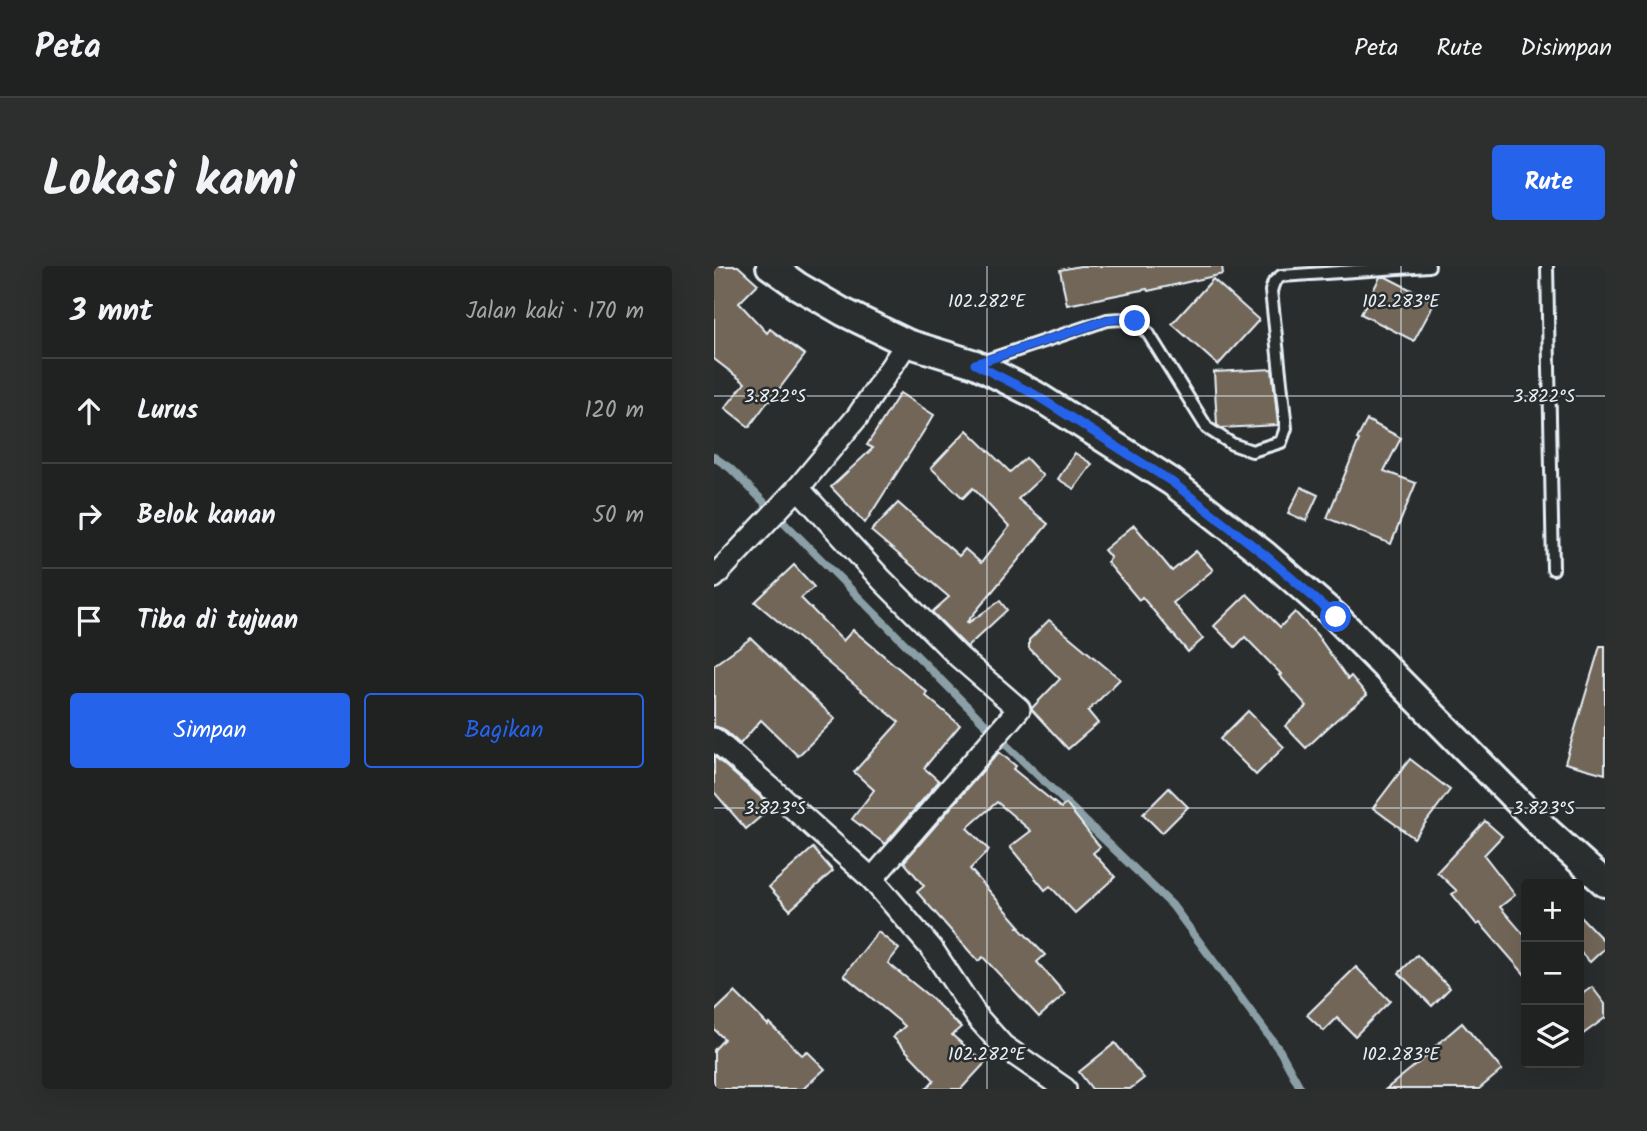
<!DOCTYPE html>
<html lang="id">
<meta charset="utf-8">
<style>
body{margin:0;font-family:Kalam,sans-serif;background:#2d2f2f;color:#f1f3f6}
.controls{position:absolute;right:21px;bottom:21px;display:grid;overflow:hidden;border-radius:7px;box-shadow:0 7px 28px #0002}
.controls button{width:63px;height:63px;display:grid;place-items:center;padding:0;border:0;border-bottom:2px solid #3d3f40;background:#202222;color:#f1f3f6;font:35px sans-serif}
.stop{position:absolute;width:21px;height:21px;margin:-16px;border:5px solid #2563eb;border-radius:50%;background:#fff}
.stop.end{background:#2563eb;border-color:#fff;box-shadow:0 2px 7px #0008}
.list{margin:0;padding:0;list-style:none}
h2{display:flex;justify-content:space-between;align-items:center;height:91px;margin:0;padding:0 28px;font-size:30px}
h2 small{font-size:23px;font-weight:400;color:#a2a4a5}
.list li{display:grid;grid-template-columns:46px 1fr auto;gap:21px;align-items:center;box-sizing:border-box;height:105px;padding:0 28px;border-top:2px solid #3d3f40}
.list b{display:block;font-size:26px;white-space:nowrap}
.list em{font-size:23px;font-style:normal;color:#a2a4a5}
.actions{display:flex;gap:14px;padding:21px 28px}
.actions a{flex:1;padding:16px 0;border:2px solid #2563eb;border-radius:7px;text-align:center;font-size:24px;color:#2563eb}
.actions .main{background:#2563eb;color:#fff}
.icon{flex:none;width:38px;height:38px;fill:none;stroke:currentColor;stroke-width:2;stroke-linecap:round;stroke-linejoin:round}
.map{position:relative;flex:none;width:891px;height:823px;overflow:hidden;border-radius:7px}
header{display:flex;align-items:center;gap:42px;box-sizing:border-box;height:98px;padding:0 35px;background:#202222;border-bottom:2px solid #3d3f40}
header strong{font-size:33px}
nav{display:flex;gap:38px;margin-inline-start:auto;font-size:24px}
.intro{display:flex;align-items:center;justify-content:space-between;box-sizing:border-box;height:168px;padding:0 42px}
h1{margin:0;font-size:49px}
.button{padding:18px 32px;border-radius:7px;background:#2563eb;color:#fff;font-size:24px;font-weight:700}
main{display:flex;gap:42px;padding:0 42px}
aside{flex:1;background:#202222;border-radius:7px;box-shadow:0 7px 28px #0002}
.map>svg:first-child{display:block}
</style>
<header>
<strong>Peta</strong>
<nav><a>Peta</a><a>Rute</a><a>Disimpan</a></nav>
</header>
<div class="intro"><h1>Lokasi kami</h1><a class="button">Rute</a></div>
<main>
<aside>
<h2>3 mnt<small>Jalan kaki · 170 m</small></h2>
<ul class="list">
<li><svg class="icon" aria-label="ahead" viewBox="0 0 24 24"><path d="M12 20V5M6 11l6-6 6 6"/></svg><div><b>Lurus</b></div><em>120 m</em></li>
<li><svg class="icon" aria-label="right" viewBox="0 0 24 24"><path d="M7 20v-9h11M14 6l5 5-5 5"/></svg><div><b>Belok kanan</b></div><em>50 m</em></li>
<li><svg class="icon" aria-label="arrive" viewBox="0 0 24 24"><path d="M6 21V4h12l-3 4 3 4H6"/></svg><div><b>Tiba di tujuan</b></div></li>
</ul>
<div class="actions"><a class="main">Simpan</a><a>Bagikan</a></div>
</aside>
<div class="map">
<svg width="891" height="823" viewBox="0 0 891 823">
<rect width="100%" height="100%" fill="#2a2d2e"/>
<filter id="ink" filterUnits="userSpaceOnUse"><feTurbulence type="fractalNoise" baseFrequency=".0143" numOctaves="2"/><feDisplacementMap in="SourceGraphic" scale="14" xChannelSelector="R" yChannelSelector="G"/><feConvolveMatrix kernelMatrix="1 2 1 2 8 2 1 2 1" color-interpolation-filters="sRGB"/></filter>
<g filter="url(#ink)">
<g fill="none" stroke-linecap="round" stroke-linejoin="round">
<!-- stream -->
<path stroke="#8a9fa6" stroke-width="8" d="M0,191l16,11 266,267 176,170 108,146 21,38"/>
</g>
<!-- building -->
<g fill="#726658" stroke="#e8f1f8" stroke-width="2">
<path d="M0,0h24l20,18 -19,19 28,30 3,-4 35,26 -35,46 -1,-1 -20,27 -24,-19 20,-25 -31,-24z"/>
<path d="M366,0h142l1,8 -75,17 -1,-2 -80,16 -7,-35z"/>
<path d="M666,11h6l49,25 -21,39 -53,-27z"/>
<path d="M499,13l46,41 -41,45 -46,-41z"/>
<path d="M558,103l6,56 -57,3 -4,-3 -3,-53z"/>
<path d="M186,127l34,22 -69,108 -34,-36 42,-39 -6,-3z"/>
<path d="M653,154l34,18 -17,33 32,12 -25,61 -64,-26 32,-78 -2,-1z"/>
<path d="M253,164l43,42 16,-14 17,18 -25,23 30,25 -81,98 1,1 32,-22 7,9 -40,37 -35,-35 17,-15 -78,-66 27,-28 61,53 6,-7 16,14 28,-36 -36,-39 -10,10 -32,-30z"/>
<path d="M361,187l17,11 -18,25 -16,-10z"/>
<path d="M587,221l17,8 -12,26 -18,-8z"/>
<path d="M420,259l38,46 24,-20 17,19 -40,33 30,36 -15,13 -46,-55 -3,3 -32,-38 4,-4 -7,-8z"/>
<path d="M80,299l20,22 -13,11 42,43 10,-11 74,62 -2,3 35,30 -36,43 15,13 -54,63 -33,-25 22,-29 -20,-18 45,-50 -144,-120z"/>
<path d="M533,328l33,33 15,-15 22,23 31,44 3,-3 16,19 -31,25 -30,28 -21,-22 22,-20 -28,-31 2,-1 -36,-37 -10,10 -21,-21z"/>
<path d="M335,354l71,59 -32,32 10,12 -30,26 -36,-39v-2l28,-29 -31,-31v-8z"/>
<path d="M37,372l84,81 -37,37 -37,-36 -21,24 -17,-15 -9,-3v-61z"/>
<path d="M886,380h5v128l-40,-11z"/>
<path d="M534,445l36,36 -28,28 -36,-36z"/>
<path d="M285,486l17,14 -3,3 48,39 5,-4 34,43 -7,6 22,24 -40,36 -25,-27 -5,4 -35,-43 21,-16 -34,-29 -30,26 22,22 -19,19 50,57 -2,1 27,28 -8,7 28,32 -26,23 -56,-60 -5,4 -61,-69 7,-6 -20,-24z"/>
<path d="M0,490l58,51 -26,22 -32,-37z"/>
<path d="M696,493l40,31 -36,48 -41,-30z"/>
<path d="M455,522l19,19 -26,26 -19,-19z"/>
<path d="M771,555l17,15 -18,19 31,40 -15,12 26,30v39l-46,-53 -3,2 -25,-31 5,-3 -20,-19z"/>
<path d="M99,582l20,23 -43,39 -21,-23z"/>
<path d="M865,649l26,27v6l-15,14 -11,-11z"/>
<path d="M164,666l21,17 -11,14 42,34 31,30 -9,8 33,28 -24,26h-35l8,-9 -41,-43 12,-11 -61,-51z"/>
<path d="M703,689l33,33 -18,18 -33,-33z"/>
<path d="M642,701l34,34 -35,35 -18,-18 -13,13 -17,-16z"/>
<path d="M878,721l13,17v14l-26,19v-41z"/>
<path d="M21,726l33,33 1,-2 33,32 5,-4 18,18 -22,20h-89v-39l10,-11 -10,-10v-17z"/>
<path d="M748,757l40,47 -23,19h-93l42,-34 -1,-2z"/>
<path d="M401,777l29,35 -14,11h-38l-13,-17z"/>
</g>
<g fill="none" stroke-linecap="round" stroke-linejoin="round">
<!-- service casing -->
<g stroke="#e8f1f8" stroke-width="16">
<g id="service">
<path d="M833,0l6,303"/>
<path d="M265,97l128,-43c21,-2 25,-1 41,13l59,95 25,16 20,7 29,-9 5,-14 -15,-137 3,-9 7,-6 148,-10"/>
</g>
</g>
<!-- minor casing -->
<g stroke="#e8f1f8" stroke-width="26">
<g id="minor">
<path d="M84,222l84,92 77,77 60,52 -147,170"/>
<path d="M0,311l84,-89 60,-72 49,-73"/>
<path d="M0,473l59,51 99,89 60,70 46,69 25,28 62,43"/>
</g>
</g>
<!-- tertiary casing -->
<g stroke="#e8f1f8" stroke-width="32">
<path id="tertiary" d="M56,0l28,20 45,26 64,31 68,21 59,30 138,88 93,73 71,62 212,215 57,51"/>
</g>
<!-- service -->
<use href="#service" stroke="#2a2d2e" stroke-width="10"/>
<!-- minor -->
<use href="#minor" stroke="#2a2d2e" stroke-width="21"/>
<!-- tertiary -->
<use href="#tertiary" stroke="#2a2d2e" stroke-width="26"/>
</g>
</g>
<g fill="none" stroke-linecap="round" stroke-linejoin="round" filter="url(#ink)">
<!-- route -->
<path stroke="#2563eb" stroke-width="9" d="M421,55l-10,-3 -18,2 -132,44 59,30 138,88 93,73 71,62"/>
</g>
<!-- ticks -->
<path fill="none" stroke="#e8f1f8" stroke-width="2" stroke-opacity="0.45" d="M273,0v823M687,0v823M0,130h891M0,542h891"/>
<g font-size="18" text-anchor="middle" fill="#e8f1f8" stroke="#2a2d2e" stroke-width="5" stroke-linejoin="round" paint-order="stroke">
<text x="273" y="41">102.282°E</text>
<text x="687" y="41">102.283°E</text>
<text x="61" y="136">3.822°S</text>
<text x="830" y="136">3.822°S</text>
<text x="61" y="548">3.823°S</text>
<text x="830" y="548">3.823°S</text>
<text x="273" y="794">102.282°E</text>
<text x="687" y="794">102.283°E</text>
</g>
</svg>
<div class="controls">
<button>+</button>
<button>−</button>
<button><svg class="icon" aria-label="layers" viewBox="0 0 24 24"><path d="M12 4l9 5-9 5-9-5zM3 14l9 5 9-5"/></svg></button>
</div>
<div class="stop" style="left:622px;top:351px"></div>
<div class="stop end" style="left:421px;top:55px"></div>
</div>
</main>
